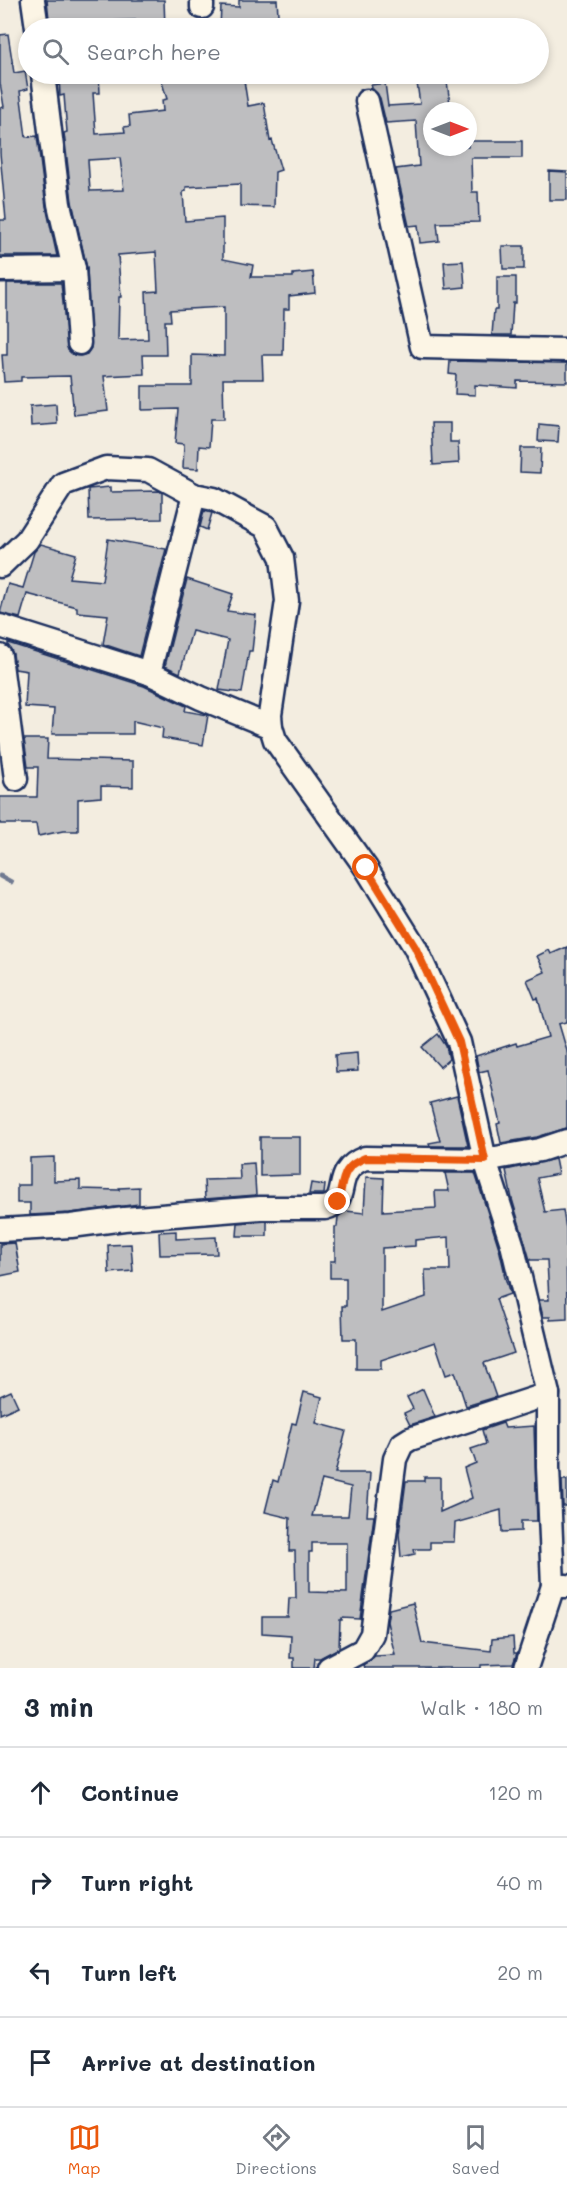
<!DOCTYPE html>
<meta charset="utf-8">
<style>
body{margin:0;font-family:Mali,sans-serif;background:#f6f6f7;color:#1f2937}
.compass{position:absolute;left:423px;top:102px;width:54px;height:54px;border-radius:50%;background:#fff;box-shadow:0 3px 9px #0003;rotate:90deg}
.stop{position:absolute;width:18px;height:18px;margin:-14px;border:4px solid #ea580c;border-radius:50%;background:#fff}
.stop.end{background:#ea580c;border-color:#fff;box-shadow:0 2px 6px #0008}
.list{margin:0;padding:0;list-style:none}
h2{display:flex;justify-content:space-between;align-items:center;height:78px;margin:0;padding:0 24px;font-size:26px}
h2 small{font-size:20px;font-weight:400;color:#747a83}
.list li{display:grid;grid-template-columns:39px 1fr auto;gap:18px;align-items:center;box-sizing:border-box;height:90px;padding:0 24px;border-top:2px solid #e0e1e3}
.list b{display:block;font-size:22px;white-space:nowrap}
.list em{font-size:20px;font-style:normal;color:#747a83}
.icon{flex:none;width:33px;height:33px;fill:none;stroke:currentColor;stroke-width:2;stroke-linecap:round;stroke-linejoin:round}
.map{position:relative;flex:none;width:567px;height:1668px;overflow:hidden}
.search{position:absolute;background:#fff;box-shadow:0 3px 9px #0003;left:18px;right:18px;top:18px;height:66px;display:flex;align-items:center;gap:15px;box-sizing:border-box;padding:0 21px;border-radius:33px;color:#747a83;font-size:22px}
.sheet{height:438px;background:#fff}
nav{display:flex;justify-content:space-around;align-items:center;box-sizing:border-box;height:84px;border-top:2px solid #e0e1e3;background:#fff;font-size:16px;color:#747a83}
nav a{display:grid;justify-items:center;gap:3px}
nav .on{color:#ea580c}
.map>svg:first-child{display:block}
</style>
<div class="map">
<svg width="567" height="1668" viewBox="0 0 567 1668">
<rect width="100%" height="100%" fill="#f3ede0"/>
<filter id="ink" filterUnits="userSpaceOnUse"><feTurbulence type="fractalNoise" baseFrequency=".0167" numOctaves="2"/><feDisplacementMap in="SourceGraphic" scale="12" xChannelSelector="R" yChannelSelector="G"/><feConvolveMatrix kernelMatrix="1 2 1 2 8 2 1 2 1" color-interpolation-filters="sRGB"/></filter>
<g filter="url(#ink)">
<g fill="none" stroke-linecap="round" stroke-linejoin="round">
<!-- stream -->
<path stroke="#707a91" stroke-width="5" d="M0,876l11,6"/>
</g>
<!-- building -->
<g fill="#bebec0" stroke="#1b2f5e" stroke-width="1.5" fill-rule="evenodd">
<path d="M47,0h117l1,28h-28v-8l-32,1v7h-55z"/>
<path d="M239,0h38l2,28h-59l1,-22 18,1z"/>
<path d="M8,34l6,39 11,-2 3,18 -8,2 6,46 11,-1 9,70 11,50h-57v-36h6l-6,-67v-45l4,-1 -4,-24v-48z"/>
<path d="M99,74l1,19h-7l3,41 29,-2 -1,-5 6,-1 -1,-11 34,-4 -1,-11 5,-1 -6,-20 20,-5h62l5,32 16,-3 6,38 2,-1 9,30 -6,2 -1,35 -34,-1v-22l-54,3v4l-3,1 2,29 38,-3v41l30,6 -2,12h42v-3l20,-2 2,21 -26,3v13h-5l-1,46h-21l1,24h-40l1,40h-13l-2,28 -10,-1 -1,23 -15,-1 1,-24 -9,-1 3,-34 -36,1v-24h50v-31l32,1v-49l-54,3 1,11h-6l1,34h-23l1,19 -40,2 4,35 -34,4 -4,-39 -49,1v4l-17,1 -2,-27h5v-72h54l7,67 6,5 6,1 7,-2 4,-6 -4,-80 -15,-66 -8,-69 3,-1 -3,-37 -4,1 -1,-20zM120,158l4,32 -34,1 -2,-31zM156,252l2,39 -12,1 2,47 -30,1 1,-43h2l-3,-42z"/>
<path d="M446,74l5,37h-19v36h36v-6h54v17h-51l1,34h6l1,30 -42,1 2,18 -19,2 -2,-18 -9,1 -13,-57 23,-3 -3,-45 -30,2 -6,-25 -8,-10 -1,-3 14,-2 3,23 32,-2 -4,-28z"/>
<path d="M549,171l18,1v28h-18z"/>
<path d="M502,246h22v23h-21z"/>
<path d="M463,261l2,26 -19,2 -2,-27z"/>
<path d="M497,277h19v26h-3l-2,32h-19l2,-25h3z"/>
<path d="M450,361l117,2v19l-50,-1v7l-42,-3v10l-20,-1 1,-19 -7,-1z"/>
<path d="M56,404l1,20 -26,2 -1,-20z"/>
<path d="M431,423h19v19h8l1,21 -26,2z"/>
<path d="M539,424l20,2 -1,16 -20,-1z"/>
<path d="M521,448h20l-1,25 -20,-1z"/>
<path d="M110,487v5l49,-1 3,2v26l-73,1 -1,-31z"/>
<path d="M204,511l8,2 -5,17 -7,-3z"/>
<path d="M108,539l58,10 -27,107 -36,-12 5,-29 -31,-3v-5l-50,-13 -7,24 -20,-5 8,-29 15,4 11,-36 7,-8 35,10 -7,24 33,3z"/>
<path d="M187,579l46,15 -6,17 29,4 -4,36h-3l-7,42 -23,-3 9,-50 -36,-9 -12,42 -15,-7z"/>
<path d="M8,643l136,43 42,20 -1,5 23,4 -5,30 -41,-7 1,-10 -30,-7v13h-81l2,-25 -29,-2 2,-36 -12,-2 -2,-15 -5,-9z"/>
<path d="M24,739h24l-1,20 86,2v26l-32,-1v11l-23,2v32h-15l-25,5 -2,-12h-36v-27h37l1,-30h-10z"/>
<path d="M567,947v75l-8,2 8,27v77l-30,9 -36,6 -4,-19 3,-1 -12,-53 -9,2 -3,-16 40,-13 1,3 31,-9 -10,-39 -3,1 -8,-19 18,-8 -8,-16 12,-6 2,4z"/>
<path d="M438,1034l8,12 3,13 -9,8 -18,-20z"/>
<path d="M357,1053l1,18 -22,1 -1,-17z"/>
<path d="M457,1096l11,50h-38l-1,-3 11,-2 -10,-38z"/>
<path d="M260,1137h40v38l-40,1z"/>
<path d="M54,1157v24l26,-1v9l39,1v-2l20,-1v17l-69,9 -40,2v-12h-13v-18h13v-27z"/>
<path d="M555,1159l3,15 -21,4 8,34 18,-2 3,19 1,90 -17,1v-3h-7l-4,-17h10l-2,-40h-17l-18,-61 -6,-29z"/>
<path d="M254,1163l2,32 -51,4 -1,-19 36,-1 -1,-15z"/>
<path d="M445,1173h30l24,75 6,26h-1l6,20 -14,5 18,54 -30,10 12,34 -30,9 -11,-34 -9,3 -11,-33 -54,18v9h-25v-30h-13l-1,-33h4v-28h-16v-17h5v-34h2l1,-10 8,-6 18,2 2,-36 18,1 -1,33 53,-3 -1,-17h14zM449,1237l1,33h-25l1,27 -44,15v-64l33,-2v-6z"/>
<path d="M311,1183l14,2 -1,9h-15z"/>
<path d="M267,1221v15h-30l1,-13z"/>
<path d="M176,1231v8l40,-2 1,17 -57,1 -1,-23z"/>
<path d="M15,1243l5,29 -20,4v-32z"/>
<path d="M131,1244l2,27 -24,2 -1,-28z"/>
<path d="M423,1389l12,28 -25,8 -6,-12 9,-4 -6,-12z"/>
<path d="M11,1391l7,15 -18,8v-18z"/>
<path d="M304,1392l18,5 -6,26 30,8 -11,42h35l-3,43h7l-14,103 -18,-1v2h-2l-1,28 -19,10h-5l-1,10h-20v-10h-4l1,-23 -29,-2v-16h26l1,-19h7l-1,-47h-6l1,-33 -25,-6 8,-32 5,2 14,-59 4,1zM322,1480l29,7 -3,29h-36zM312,1543h35v50l-38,-1v-40h3z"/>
<path d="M503,1423l2,5 29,-2 3,95h-16v10l-19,1 -1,-22 -46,13 -1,19h-24v7h-16l1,5 -14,3 -2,-23 7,-53h18v-4h16v35l32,-14 -8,-30 12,-5 -5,-14 15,-5 -4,-14z"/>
<path d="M562,1480h5v26h-4z"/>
<path d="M413,1603l9,40 69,8 1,-12 21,-2 1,16h3l-4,11 -32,1v3h-117l-1,-3 12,-9 20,-1 -8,-33 2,-13z"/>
</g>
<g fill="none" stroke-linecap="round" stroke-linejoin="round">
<!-- minor casing -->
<g stroke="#1b2f5e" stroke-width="27">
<g id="minor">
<path d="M33,0l4,28"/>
<path d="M202,0v7"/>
<path d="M43,74l16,130 15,65 5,74"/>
<path d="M367,101l55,246 145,3"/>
<path d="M0,270l74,-1"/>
<path d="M0,566l27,-26 36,-56 43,-16 42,2 46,25 20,4 52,28 16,31 5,43 -17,114 1,12 4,13 91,128 49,79 44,95 26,118 27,84 36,150v73l5,119h14"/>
<path d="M0,626l149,47 52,25 70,29"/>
<path d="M0,656l16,123"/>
<path d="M149,673l45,-178"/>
<path d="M0,1230l71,-4 53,-7 136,-11h65c28,-7 4,-36 40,-50l120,2 55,-10 27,-9"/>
<path d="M329,1668l34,-18 9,-16 23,-175 7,-15 8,-5 138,-45"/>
<path d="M526,1668l27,-82"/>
</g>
</g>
<!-- minor -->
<use href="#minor" stroke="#fcf5e5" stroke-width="22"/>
</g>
</g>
<g fill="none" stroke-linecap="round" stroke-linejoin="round" filter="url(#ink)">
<!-- route -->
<path stroke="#ea580c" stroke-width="8" d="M338,1202c6,-22 3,-35 27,-44l120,2 -26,-118 -44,-95 -49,-79"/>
</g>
</svg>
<svg class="compass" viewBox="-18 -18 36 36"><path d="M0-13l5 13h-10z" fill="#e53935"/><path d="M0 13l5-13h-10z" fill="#747a83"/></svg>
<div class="stop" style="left:366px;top:868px"></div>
<div class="stop end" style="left:338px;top:1202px"></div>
<div class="search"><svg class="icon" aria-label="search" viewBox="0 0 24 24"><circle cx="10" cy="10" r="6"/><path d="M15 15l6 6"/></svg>Search here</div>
</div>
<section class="sheet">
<h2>3 min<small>Walk · 180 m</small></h2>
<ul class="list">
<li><svg class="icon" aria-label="ahead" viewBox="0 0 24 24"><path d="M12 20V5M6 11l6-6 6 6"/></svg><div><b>Continue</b></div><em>120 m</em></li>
<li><svg class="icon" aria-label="right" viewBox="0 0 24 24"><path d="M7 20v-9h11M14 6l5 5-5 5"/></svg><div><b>Turn right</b></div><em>40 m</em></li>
<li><svg class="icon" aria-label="left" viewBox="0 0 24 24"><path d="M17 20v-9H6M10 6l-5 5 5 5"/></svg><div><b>Turn left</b></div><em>20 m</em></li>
<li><svg class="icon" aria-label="arrive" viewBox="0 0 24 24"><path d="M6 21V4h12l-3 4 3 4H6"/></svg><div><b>Arrive at destination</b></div></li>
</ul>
</section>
<nav>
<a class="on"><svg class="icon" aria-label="map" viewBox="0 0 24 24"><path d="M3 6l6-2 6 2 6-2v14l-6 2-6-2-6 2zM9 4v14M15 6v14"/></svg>Map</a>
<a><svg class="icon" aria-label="directions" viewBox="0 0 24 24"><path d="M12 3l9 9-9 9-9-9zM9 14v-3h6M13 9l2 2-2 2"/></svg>Directions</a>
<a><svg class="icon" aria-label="saved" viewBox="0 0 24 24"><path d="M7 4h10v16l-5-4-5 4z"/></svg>Saved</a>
</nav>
